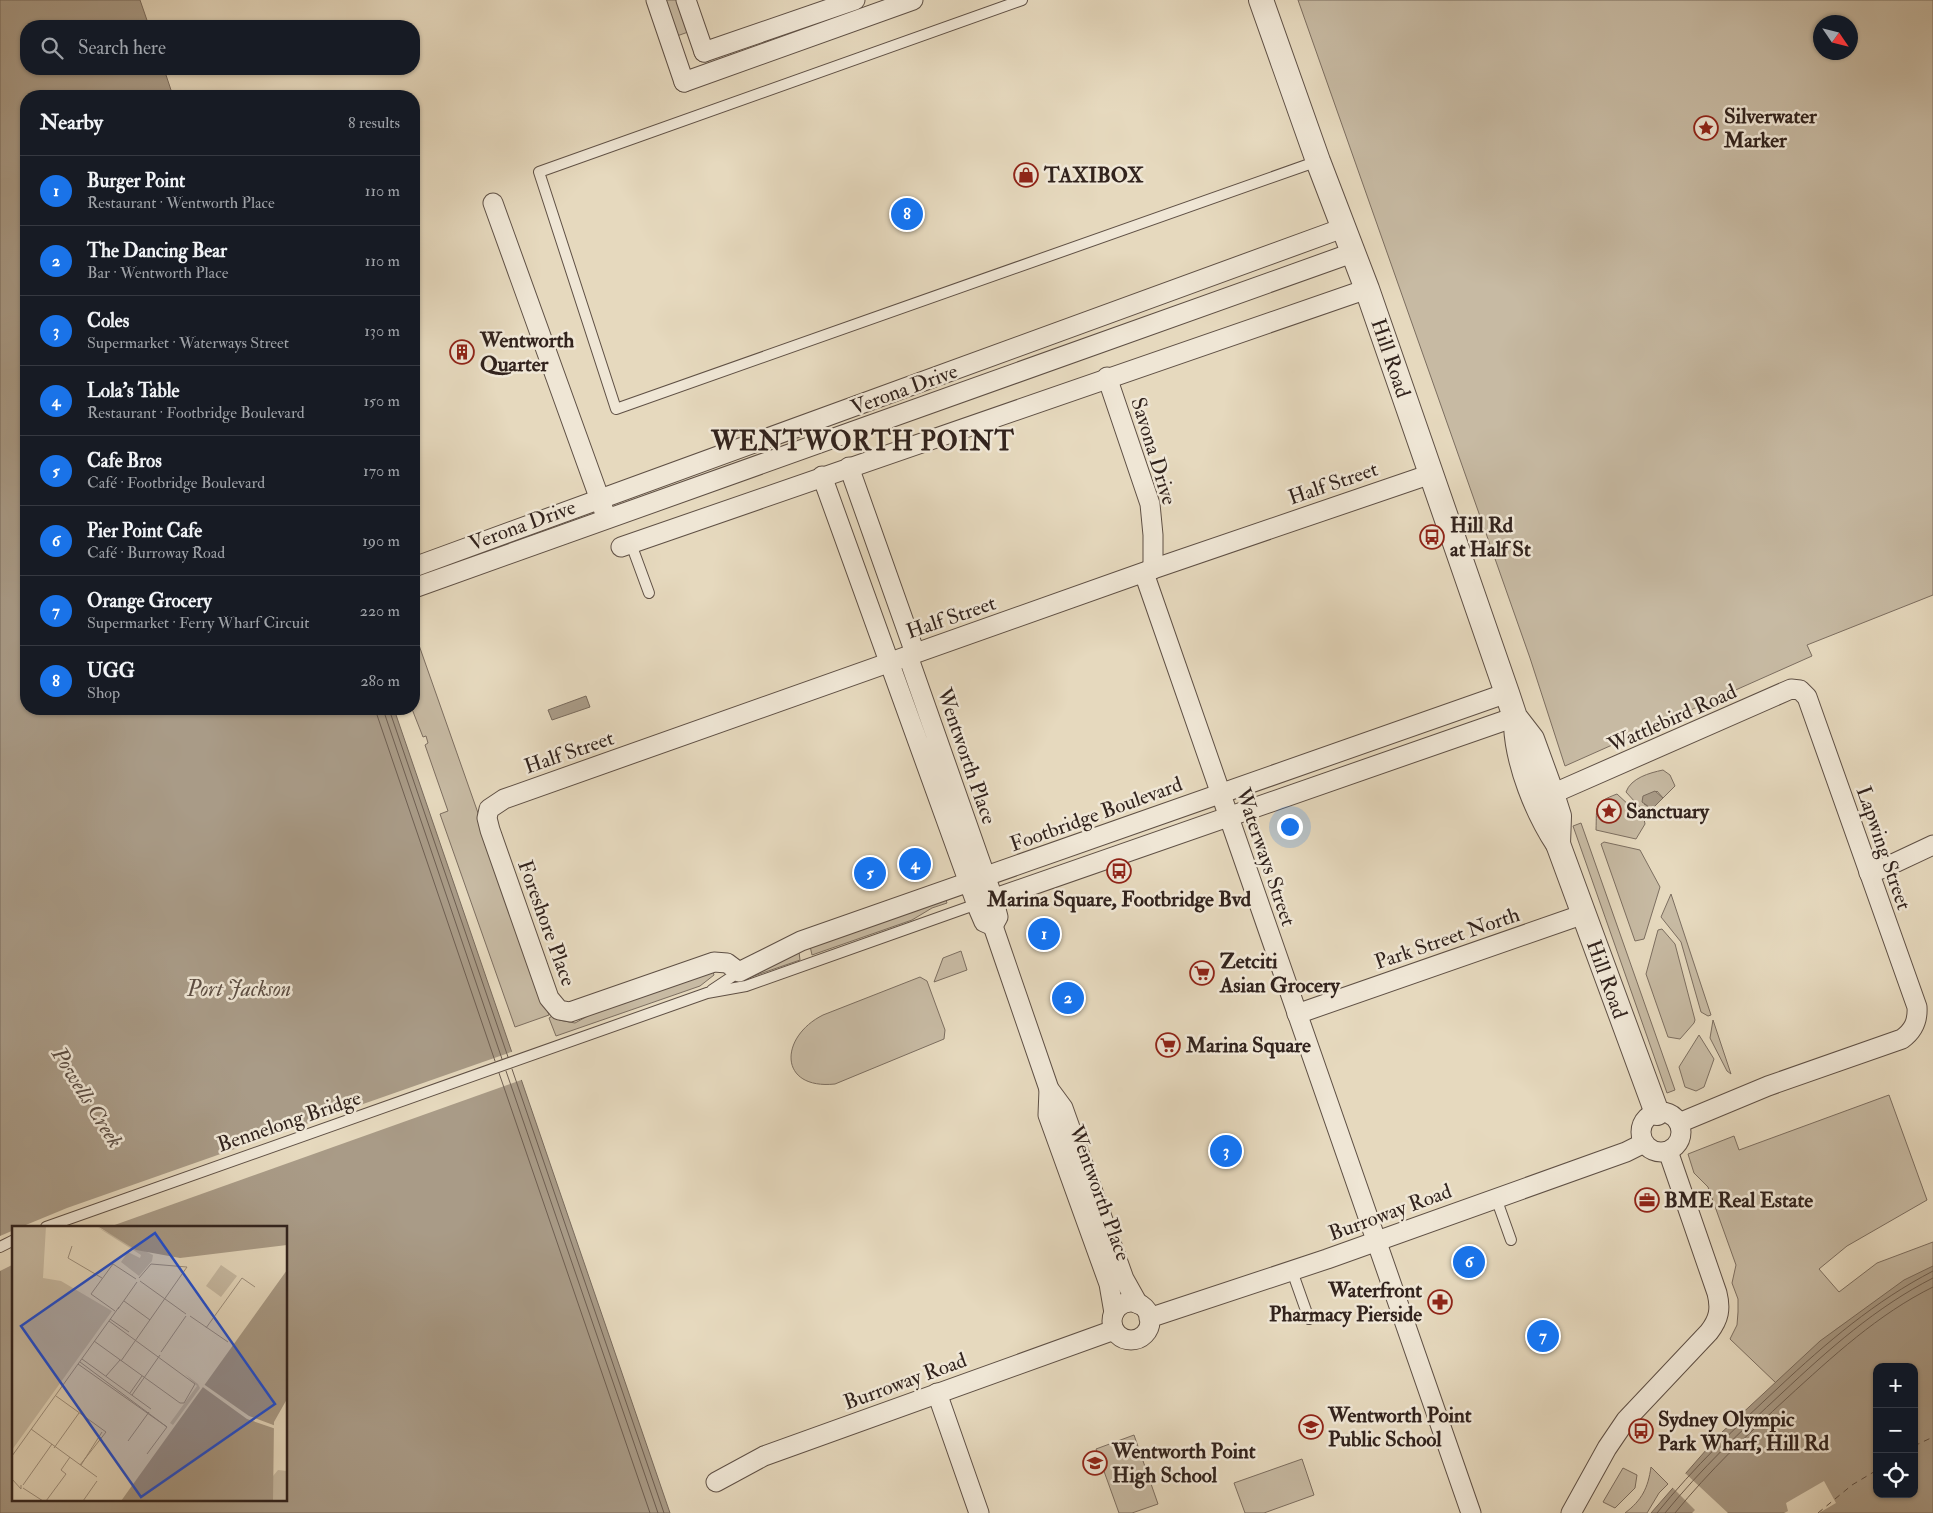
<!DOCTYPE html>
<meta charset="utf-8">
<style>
body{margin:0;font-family:"IM FELL Double Pica",serif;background:#242831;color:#f1f3f6}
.controls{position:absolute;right:15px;bottom:15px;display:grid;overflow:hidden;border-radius:10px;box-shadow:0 1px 4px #0004}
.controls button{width:45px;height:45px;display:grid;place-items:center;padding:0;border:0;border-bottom:1px solid #363941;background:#171b24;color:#f1f3f6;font:25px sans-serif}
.compass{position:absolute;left:1813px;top:15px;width:45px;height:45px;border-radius:50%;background:#171b24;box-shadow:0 1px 4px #0004;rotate:125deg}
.you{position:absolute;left:1289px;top:826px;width:18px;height:18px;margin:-12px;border:4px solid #fff;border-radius:50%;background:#1a73e8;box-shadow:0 0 0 8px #1a73e833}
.badge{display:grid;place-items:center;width:32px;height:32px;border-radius:50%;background:#1a73e8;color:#fff;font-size:16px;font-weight:700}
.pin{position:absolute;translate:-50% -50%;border:2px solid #fff;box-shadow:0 1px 5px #0006}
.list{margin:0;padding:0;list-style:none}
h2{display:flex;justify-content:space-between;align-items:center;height:65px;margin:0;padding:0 20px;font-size:21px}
h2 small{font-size:16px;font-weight:400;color:#9ea1a6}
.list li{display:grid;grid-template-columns:32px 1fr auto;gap:15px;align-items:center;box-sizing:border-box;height:70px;padding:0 20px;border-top:1px solid #363941}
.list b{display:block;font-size:19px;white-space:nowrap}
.list p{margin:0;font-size:16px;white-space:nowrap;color:#9ea1a6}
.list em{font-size:16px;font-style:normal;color:#9ea1a6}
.icon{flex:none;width:28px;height:28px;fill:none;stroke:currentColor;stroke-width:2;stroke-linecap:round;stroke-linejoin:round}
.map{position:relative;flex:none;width:1933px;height:1513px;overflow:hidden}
.search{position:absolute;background:#171b24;box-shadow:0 1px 4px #0004;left:20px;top:20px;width:400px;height:55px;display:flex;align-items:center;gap:12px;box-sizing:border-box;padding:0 18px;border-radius:20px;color:#9ea1a6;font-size:19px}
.panel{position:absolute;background:#171b24;box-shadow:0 1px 4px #0004;left:20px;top:90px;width:400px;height:625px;border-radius:20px}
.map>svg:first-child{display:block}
</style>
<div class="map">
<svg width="1933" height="1513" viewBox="0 0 1933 1513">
<rect width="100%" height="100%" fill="#e6d9be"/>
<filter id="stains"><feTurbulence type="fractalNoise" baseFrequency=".004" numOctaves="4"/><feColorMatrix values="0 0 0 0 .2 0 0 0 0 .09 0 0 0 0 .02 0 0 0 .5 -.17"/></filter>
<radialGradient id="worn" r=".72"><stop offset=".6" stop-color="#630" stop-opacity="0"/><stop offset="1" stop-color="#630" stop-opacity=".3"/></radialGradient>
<!-- green -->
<g fill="#c7baa3" stroke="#7c6e60" fill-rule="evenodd">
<path d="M660,0h21l10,31 -17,6z"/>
<path d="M1298,0h635v595l-126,50 5,11 -247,110 -35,-108zM1820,22h30v30h-30z"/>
<path d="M414,631l135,384 -34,12 -75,-213 8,-3 -23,-66 3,-2 -2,-7 -3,1 -11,-28z"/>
<path d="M1663,770l7,5 5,11 -12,12 -6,-7 -13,13 8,5 -7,4 -19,-21c5,-14 23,-19 37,-22z"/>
<path d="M1617,794l27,25 1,5 -9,15 -40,-9c1,-24 -3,-27 21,-36z"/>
<path d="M1581,823l94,267 -8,3 -94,-267z"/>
<path d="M1604,842l36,8 20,37 -16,52 -9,2 -34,-97z"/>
<path d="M1671,894l40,121 -3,1 -7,-4 -20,-70 -20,-25z"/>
<path d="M946,900l1,3 -15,5 -20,12 -100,35 -2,-9z"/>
<path d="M1662,929l13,15 20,76 -1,3 -14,16 -12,-2 -22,-63 12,-44z"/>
<path d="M961,951l6,19 -33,12 9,-24z"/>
<path d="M799,952l1,8 -52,18z"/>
<path d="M713,972l1,3 -14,11 -144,50 -7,-18 5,-3 5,5 16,3 31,-17z"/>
<path d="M920,977l7,4 18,49 -1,9 -109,45c-57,6 -56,-47 -12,-69z"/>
<path d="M1713,1020l18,54 -4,-3 -17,-33z"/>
<path d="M1699,1035l15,24 -10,28 -8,4 -11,-4 -6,-20z"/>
<path d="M1889,1095l38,105 -80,46 -28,23 20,23 38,-29 56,-21v29l-95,57 -62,55 -46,-44 7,-14 1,-13v-13l-6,-16 4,-18 -28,-78 -14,-14 -6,-19 46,-18 5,14z"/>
<path d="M1134,1435l24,69 -26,9h-13l-23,-64z"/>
<path d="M1302,1459l12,36 -50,18h-19l-11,-30z"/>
<path d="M1651,1467l17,17 -9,9 -12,20h-22c17,-13 23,-25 26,-46z"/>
<path d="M1623,1468l14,7 -2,13 -20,20 -12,-6z"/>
</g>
<!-- water -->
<g fill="#a99b87" stroke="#796b5d" fill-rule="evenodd">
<path d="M0,0h140l9,26h-123v43h138l9,27h-147v613h368l276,804h-670zM14,1227h272v272h-272z"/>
<path d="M586,696l4,11 -38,13 -4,-10z"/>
<path d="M1655,791l8,7 -11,11 -10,-7 1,-6z"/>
<path d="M1933,1266v247h-282l70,-80 99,-92 84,-61zM1877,1367h37v127h-37z"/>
</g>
<!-- pier -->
<g fill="#e6d9be">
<path d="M514,1051l10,28 -415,148h-88l46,-19z"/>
<path d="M14,1230v34l-14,7v-35z"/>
<path d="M1685,1473l43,40h-36l3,-3 -23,-23z"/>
<path d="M1824,1481l12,22 -17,10h-35l4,-2 -2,-8z"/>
</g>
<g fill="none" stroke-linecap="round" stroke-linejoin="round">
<!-- shore -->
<g stroke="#6e5f52" stroke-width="1">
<path d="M375,709l120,352"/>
<path d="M383,709l119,350"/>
<path d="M389,709l119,348"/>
<path d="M512,1069l152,444"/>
<path d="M506,1071l152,442"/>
<path d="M499,1073l151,440"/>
<path d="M1657,1513c37,-46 79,-86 122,-126 47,-44 96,-86 154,-116"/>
<path d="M1665,1513c36,-44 76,-82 117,-120 46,-43 94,-86 151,-115"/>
<path d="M1675,1513c34,-42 73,-79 112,-115 45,-41 91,-84 146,-111"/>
</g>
<!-- ferry -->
<g stroke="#5c4d42" stroke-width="1" stroke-dasharray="6 5" stroke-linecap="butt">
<path d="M1914,1446l19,-9"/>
<path d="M1818,1513l34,-28 25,-15"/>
</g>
<!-- service casing -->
<g stroke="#5f5045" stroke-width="12">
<g id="service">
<path d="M1022,0l-483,172 77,237 702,-248"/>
<path d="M631,544l18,49"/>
<path d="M712,990l27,-18"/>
<path d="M1496,1198l15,42"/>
<path d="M46,1227l661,-234 39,-7 231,-82"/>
<path d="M0,1247l14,-7"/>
<path d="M1292,1271l17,48"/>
</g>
</g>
<!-- minor casing -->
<g stroke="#5f5045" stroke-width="21">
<g id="minor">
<path d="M656,0l28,82"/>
<path d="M686,0l18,52"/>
<path d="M704,52l151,-52"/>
<path d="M684,82l229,-82"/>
<path d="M493,203l111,308"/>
<path d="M1107,377l43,127 3,31v34"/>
<path d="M849,467l66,186"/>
<path d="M1431,474l-278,95 -649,230 -15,10 -2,9 3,12 59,168 10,12 11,2 144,-50 13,1 12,9 62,-31 706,-248"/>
<path d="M822,476l156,432 6,14 9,4 5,-9 -5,-19 -85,-242"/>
<path d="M621,547l746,-258"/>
<path d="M414,567l929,-339"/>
<path d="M1144,573l327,940"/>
<path d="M414,588l938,-335"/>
<path d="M1552,794l239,-105 9,1 7,7 110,310c1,15 -4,24 -15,32l-134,47 -89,37"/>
<path d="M1869,873l15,-5 49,-23"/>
<path d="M981,903l534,-186"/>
<path d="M993,926l56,163 14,19 61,171 14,25"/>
<path d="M1297,1014l287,-100"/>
<path d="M1049,1089l-1,26 61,169 5,29"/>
<circle cx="1661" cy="1132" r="20"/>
<circle cx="1131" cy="1321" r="19"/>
<path d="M1149,1318l178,-59 299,-107 18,-9"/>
<path d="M937,1393l42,120"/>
<path d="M716,1482l48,-26 350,-126"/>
<path d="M1571,1513l36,-65 19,-28 83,-88c10,-13 12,-23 8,-39l-49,-142"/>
</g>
</g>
<!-- tertiary casing -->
<g stroke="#5f5045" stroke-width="26">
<g id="tertiary">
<path d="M1261,0l57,161 49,128 140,404 8,24 17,22 20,55 7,22 -1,28"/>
<path d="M1516,726c2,39 21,86 42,118l99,269"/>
</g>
</g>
<!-- service -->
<use href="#service" stroke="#efe6d5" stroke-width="10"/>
<!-- minor -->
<use href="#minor" stroke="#efe6d5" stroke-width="19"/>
<!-- tertiary -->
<use href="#tertiary" stroke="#efe6d5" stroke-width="24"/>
</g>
<!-- icons -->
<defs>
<g id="sight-ring" transform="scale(1.25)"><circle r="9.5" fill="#efe6d5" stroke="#8f2418" stroke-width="1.5"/><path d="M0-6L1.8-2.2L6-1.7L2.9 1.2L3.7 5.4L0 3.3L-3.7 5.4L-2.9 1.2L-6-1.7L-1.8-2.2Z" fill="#8f2418"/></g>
<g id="shop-ring" transform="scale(1.25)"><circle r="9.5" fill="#efe6d5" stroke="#8f2418" stroke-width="1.5"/><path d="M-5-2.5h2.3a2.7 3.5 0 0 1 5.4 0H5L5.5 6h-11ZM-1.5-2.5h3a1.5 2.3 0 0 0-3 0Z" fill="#8f2418"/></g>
<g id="building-ring" transform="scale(1.25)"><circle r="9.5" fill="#efe6d5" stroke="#8f2418" stroke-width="1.5"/><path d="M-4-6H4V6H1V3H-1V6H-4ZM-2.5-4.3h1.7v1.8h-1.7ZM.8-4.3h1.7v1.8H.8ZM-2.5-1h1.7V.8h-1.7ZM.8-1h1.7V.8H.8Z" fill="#8f2418"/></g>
<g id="bus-ring" transform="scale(1.25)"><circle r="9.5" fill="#efe6d5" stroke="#8f2418" stroke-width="1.5"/><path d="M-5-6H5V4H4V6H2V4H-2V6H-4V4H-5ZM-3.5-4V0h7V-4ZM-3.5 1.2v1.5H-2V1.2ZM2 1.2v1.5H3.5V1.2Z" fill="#8f2418"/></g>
<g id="supermarket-ring" transform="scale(1.25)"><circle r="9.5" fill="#efe6d5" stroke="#8f2418" stroke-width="1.5"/><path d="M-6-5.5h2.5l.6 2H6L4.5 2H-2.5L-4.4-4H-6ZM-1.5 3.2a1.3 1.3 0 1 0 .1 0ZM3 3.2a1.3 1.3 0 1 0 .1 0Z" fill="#8f2418"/></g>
<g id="office-ring" transform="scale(1.25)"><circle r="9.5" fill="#efe6d5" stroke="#8f2418" stroke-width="1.5"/><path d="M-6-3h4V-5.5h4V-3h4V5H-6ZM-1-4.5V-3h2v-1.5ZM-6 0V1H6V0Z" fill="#8f2418"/></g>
<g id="pharmacy-ring" transform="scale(1.25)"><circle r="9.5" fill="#efe6d5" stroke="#8f2418" stroke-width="1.5"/><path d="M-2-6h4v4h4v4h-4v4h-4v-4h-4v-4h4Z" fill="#8f2418"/></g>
<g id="school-ring" transform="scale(1.25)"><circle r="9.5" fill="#efe6d5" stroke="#8f2418" stroke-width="1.5"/><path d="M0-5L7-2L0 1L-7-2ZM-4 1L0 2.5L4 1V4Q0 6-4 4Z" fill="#8f2418"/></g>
</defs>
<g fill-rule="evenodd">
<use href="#sight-ring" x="1706" y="128"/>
<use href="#shop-ring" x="1026" y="175"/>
<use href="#building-ring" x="462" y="352"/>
<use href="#bus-ring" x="1432" y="537"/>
<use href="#sight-ring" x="1609" y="811"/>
<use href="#bus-ring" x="1119" y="871"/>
<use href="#supermarket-ring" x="1202" y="973"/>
<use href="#supermarket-ring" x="1168" y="1045"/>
<use href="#office-ring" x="1647" y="1200"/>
<use href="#pharmacy-ring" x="1440" y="1302"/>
<use href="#school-ring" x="1311" y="1427"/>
<use href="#bus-ring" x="1641" y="1431"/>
<use href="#school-ring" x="1095" y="1463"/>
</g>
<g text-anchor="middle" stroke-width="5" stroke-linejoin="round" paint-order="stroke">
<!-- poi labels -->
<g font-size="21" font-weight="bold" fill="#32231d" stroke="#efe6d5" text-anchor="start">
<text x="1724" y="123">Silverwater<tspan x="1724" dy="24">Marker</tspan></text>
<text x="1044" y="182">TAXIBOX</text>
<text x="480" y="347">Wentworth<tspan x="480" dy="24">Quarter</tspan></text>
<text x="1450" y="532">Hill Rd<tspan x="1450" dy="24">at Half St</tspan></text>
<text x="1626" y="818">Sanctuary</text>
<text x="1119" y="906" text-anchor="middle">Marina Square, Footbridge Bvd</text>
<text x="1220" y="968">Zetciti<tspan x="1220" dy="24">Asian Grocery</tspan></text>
<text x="1186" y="1052">Marina Square</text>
<text x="1664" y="1207">BME Real Estate</text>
<text x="1422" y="1297" text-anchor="end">Waterfront<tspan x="1422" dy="24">Pharmacy Pierside</tspan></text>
<text x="1328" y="1422">Wentworth Point<tspan x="1328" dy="24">Public School</tspan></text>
<text x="1658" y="1426">Sydney Olympic<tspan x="1658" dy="24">Park Wharf, Hill Rd</tspan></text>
<text x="1112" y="1458">Wentworth Point<tspan x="1112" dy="24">High School</tspan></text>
</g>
<!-- street labels -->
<g font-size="21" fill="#32231d" stroke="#efe6d5">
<text transform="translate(1391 358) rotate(71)" y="7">Hill Road</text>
<text transform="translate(904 389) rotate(-20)" y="7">Verona Drive</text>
<text transform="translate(1154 451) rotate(73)" y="7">Savona Drive</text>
<text transform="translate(1333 483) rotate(-19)" y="7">Half Street</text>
<text transform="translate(522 525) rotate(-20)" y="7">Verona Drive</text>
<text transform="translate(951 617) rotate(-19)" y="7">Half Street</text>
<text transform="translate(1672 718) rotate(-24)" y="7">Wattlebird Road</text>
<text transform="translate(569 752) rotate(-19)" y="7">Half Street</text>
<text transform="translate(967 756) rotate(71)" y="7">Wentworth Place</text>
<text transform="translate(1096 814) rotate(-20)" y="7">Footbridge Boulevard</text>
<text transform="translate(1884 848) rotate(71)" y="7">Lapwing Street</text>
<text transform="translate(1266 857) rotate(71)" y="7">Waterways Street</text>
<text transform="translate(547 923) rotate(70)" y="7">Foreshore Place</text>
<text transform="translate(1447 938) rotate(-19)" y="7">Park Street North</text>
<text transform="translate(1607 979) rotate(70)" y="7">Hill Road</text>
<text transform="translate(289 1121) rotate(-19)" y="7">Bennelong Bridge</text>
<text transform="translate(1100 1193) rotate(70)" y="7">Wentworth Place</text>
<text transform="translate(1390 1212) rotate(-20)" y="7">Burroway Road</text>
<text transform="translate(905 1381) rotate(-20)" y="7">Burroway Road</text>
</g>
<!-- water labels -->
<g font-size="22" font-style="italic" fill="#5c4d42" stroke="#efe6d5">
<text x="239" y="996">Port Jackson</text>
<text transform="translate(88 1097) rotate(58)" y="8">Powells Creek</text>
</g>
<!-- district labels -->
<g font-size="26" font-weight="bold" letter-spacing="1" fill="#32231d" stroke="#efe6d5">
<text x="863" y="450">WENTWORTH POINT</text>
</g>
</g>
<!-- overview -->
<g transform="translate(12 1226)">
<rect width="275" height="275" fill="#e6d9be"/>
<path d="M34,0l-3,52 18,3 51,30 -100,139v-223zM85,1l56,28 -1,6 -13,15 -18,-14 7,-10 12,6 1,-3zM209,39l16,11 -16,21 -15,-11zM173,148l13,10 2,4 -27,37 -3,-2 27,-37zM266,244l9,1v30h-14v-25z" fill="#c7baa3"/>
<path d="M275,0v19l-107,13 -44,-8 -37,-23zM275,44v129l-13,23 -1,79h-152z" fill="#a99b87"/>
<path d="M190,157l47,33 27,10v3l-29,-10 -47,-34z" fill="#e6d9be"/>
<path fill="none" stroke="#a99b87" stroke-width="2.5" d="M120,0l26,15 25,4 24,-2 57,-17M132,0l22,9 24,2 56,-8"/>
<path fill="none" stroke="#9e907e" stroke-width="1" d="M60,20l-4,12 34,20M128,55l46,33M112,75l26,19M106,83l19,-27M103,85l-24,-17 22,-30 23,15M178,90l38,26M98,93l19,13M194,102l36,-50 13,9M82,115l86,62h4l11,-19 -86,-63M149,126l25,-36M70,133l69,50M109,135l66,-94 -36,-3 -12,14M66,138l89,63 -87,-65M94,150l14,-16M118,167l12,-17M120,169l28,-40M44,170l50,36M19,203l66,48M116,215l21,-29M42,222l25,-35M135,228l20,-27M0,230l107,-149M68,239l26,-33M69,239l21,-33M0,253l9,10v-4M11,259l29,-41M11,262l20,13M34,275l20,-27 -5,-4 9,-13M71,275l14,-20"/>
<path fill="#1d4ed8" fill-opacity="0.15" stroke="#1d4ed8" stroke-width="2.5" d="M143,7l120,171 -134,93 -120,-171z"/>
<rect width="275" height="275" fill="none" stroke="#32231d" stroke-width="2.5"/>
</g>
<rect width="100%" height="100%" filter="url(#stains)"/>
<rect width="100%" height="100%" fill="url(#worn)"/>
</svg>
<div class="controls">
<button>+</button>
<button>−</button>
<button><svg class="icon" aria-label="locate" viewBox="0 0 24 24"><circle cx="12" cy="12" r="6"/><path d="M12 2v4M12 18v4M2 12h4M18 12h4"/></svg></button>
</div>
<svg class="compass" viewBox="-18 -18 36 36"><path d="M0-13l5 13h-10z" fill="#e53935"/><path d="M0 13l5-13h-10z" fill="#9ea1a6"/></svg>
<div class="you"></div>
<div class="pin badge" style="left:1044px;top:934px">1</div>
<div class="pin badge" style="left:1068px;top:998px">2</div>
<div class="pin badge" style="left:1226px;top:1151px">3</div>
<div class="pin badge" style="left:915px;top:864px">4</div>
<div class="pin badge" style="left:870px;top:873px">5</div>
<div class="pin badge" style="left:1469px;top:1262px">6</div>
<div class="pin badge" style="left:1543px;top:1336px">7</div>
<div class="pin badge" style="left:907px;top:214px">8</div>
<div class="search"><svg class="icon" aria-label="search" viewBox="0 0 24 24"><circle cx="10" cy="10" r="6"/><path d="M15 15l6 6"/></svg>Search here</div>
<section class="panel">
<h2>Nearby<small>8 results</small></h2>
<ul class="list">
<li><span class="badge">1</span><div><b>Burger Point</b><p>Restaurant · Wentworth Place</p></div><em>110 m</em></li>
<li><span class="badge">2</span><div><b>The Dancing Bear</b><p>Bar · Wentworth Place</p></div><em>110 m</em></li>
<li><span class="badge">3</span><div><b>Coles</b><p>Supermarket · Waterways Street</p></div><em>130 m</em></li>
<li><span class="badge">4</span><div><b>Lola’s Table</b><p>Restaurant · Footbridge Boulevard</p></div><em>150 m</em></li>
<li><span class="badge">5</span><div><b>Cafe Bros</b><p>Café · Footbridge Boulevard</p></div><em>170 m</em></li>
<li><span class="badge">6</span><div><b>Pier Point Cafe</b><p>Café · Burroway Road</p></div><em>190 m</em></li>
<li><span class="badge">7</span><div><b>Orange Grocery</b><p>Supermarket · Ferry Wharf Circuit</p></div><em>220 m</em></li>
<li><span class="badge">8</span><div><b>UGG</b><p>Shop</p></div><em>280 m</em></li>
</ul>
</section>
</div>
